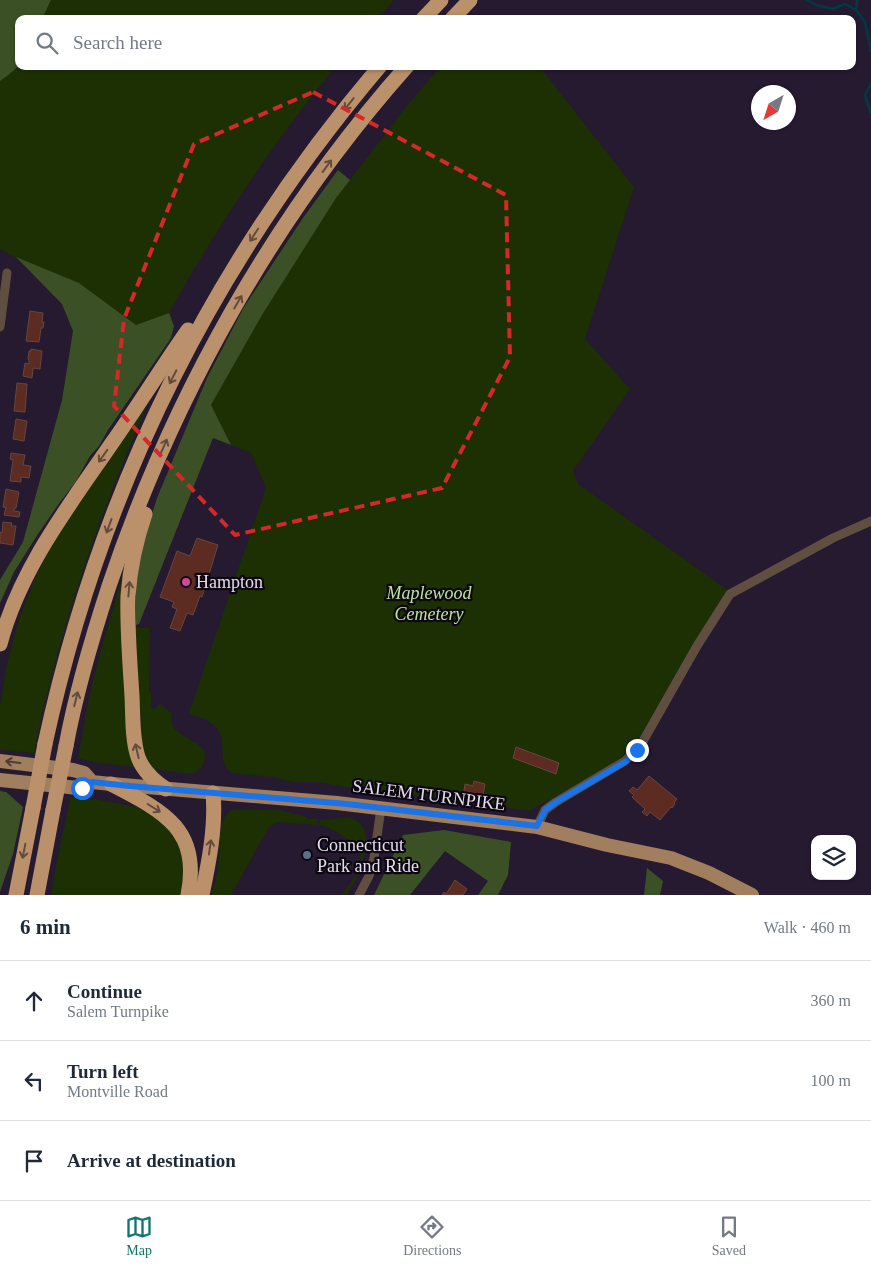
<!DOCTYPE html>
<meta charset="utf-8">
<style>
body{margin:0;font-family:Georgia,serif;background:#f2f2f3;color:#1f2937}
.controls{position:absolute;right:15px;bottom:15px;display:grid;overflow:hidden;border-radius:10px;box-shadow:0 1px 4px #0004}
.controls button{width:45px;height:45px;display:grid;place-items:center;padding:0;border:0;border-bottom:1px solid #e0e1e3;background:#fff;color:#1f2937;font:25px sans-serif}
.compass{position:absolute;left:751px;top:85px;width:45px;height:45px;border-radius:50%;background:#fff;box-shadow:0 1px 4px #0004;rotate:219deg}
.stop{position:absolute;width:15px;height:15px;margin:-11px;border:4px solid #1a73e8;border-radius:50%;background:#fff}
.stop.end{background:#1a73e8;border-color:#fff;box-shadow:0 1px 5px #0008}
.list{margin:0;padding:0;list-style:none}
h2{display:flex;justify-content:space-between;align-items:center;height:65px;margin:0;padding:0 20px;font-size:21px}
h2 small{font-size:16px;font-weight:400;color:#747a83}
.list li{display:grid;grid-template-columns:32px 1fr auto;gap:15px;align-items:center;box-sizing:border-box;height:80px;padding:0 20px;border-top:1px solid #e0e1e3}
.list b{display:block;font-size:19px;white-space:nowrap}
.list p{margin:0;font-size:16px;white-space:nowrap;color:#747a83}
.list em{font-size:16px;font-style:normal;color:#747a83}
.icon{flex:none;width:28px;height:28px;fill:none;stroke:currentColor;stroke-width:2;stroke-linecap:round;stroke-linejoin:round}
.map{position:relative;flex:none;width:871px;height:895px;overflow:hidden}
.search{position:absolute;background:#fff;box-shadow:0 1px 4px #0004;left:15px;right:15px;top:15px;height:55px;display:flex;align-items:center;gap:12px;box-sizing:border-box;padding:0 18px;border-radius:10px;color:#747a83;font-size:19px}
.sheet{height:305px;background:#fff}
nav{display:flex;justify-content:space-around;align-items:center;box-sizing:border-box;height:70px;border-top:1px solid #e0e1e3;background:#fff;font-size:14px;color:#747a83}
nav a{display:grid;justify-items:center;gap:2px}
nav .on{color:#0f766e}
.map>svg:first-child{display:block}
</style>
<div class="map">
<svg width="871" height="895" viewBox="0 0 871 895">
<rect width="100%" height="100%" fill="#251a30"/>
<!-- green -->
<g fill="#1d3003">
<path d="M51,0h343l-17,19h-335z"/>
<path d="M19,66h317c-63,77 -119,160 -167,247l-33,12 -57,-42 -61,-24 -18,-10v-168l7,-5z"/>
<path d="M441,66h98l95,121 -49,152 45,50 -57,82 5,13 151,107 -20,29 -73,124 -21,19 -40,23 -46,25 -84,-13 -47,-5 -26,-1 -54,-10h-24l-21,-5 -41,-4c-17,-11 -3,-32 -16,-46 -6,-7 -19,-10 -27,-14l77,-225 -15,-35 -20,-8 -20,-40 51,-90 74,-117 73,-95z"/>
<path d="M143,408l2,1 -4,10c-46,108 -84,219 -107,334l-34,-3v-43l7,-43 12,-45 16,-40 13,-28 17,-29z"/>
<path d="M123,574l12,193 -40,-5 -17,-4 10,-56 13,-52z"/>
<path d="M135,628h15l-1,64h2v14l1,3 4,-1 4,-4c5,3 7,7 12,9 -1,5 -1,11 2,15 9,12 39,15 29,36 -2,5 -6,8 -11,10l-39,-5 -6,-6 -5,-20z"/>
<path d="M71,795l67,12 11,4 11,7 19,25 7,24 -3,28h-132l4,-24z"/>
<path d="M233,810h47l27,7v2h10v6l-37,-3 -5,1 -6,4 -38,68h-20c3,-9 6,-18 7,-27 2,-14 -2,-54 15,-58z"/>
<path d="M347,817c37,8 12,58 0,78h-5c9,-13 27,-34 14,-49 -3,-4 -8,-6 -12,-9 -8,-5 -16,-11 -25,-12l1,-6 8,1z"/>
</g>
<!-- forest -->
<g fill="#3b5125">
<path d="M0,0h51l-9,19h-23v47l-12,10 -7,5z"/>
<path d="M338,170l12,10 -14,18 -74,117 -51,90 20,40 -18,-7 -74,186 -3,1v-49l7,-33 14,-45 50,-120 37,-71 59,-89z"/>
<path d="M16,257l63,26 57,42 33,-12 5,13 -3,12 -63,92 -9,16 -9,10 -15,27 -15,19 -22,32 -24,38 -14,31v-23l23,-38 39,-142 11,-69 -11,-27z"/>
<path d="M0,791l6,1 17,15 -10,47 -13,38z"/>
<path d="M444,830l67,12 -3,33 -10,20h-20l10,-14 -43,-30 -35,44h-36l29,-60z"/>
<path d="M647,868l16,13 -3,14h-16z"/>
</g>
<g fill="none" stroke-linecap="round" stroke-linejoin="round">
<!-- stream -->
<g stroke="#003a46" stroke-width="2.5">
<path d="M807,0l9,5 17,4 12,-5 11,6"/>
<path d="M857,0l-1,10 9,12 6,29"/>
<path d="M871,84l-6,11 6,18"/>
</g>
</g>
<!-- building -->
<g fill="#5c2b21" stroke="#65463f">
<path d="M30,311l13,2 -1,9h2l-1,6h-2l-2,14 -13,-1z"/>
<path d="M31,349l11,2 -2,18 -7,-1 -1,10 -9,-2 2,-13 4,1v-4l-1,-1 1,-8h2z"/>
<path d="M17,383l10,1 -2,28 -11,-1z"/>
<path d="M16,419l11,2 -3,20 -11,-2z"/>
<path d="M11,453l14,2 -2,10 8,1 -2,12 -8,-1v5l-11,-1 3,-21 -3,-1z"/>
<path d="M6,489l13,3 -3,16h-2v3l6,1 -1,5 -15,-2 2,-7 -3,-1z"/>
<path d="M3,522l9,1 -1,3h5l-3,19 -13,-2v-11l2,1z"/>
<path d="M197,538l21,7 -16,52 -2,-1 -7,19 -6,-2 -7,18 -10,-3 7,-19 -5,-2 2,-5 -14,-5 17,-46 13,5z"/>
<path d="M516,747l43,16 -3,11 -43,-16z"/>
<path d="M649,776l28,23 -3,4 1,1 -3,4 -1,-1 -11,13 -10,-8 -3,4 -5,-4 3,-3 -13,-12 2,-2 -5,-4 4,-4 4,3z"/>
<path d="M474,781l11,3 -3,17 -11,-2 2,-6 -9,-2 1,-7 8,2z"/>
<path d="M455,880l12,9 -4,6h-21l2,-3 2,2z"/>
</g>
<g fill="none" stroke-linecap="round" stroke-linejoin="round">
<!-- street -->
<g stroke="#604f40" stroke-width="9">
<path d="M0,327l7,-54"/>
<path d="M537,827l8,-17 11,-8 69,-41 17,-18 55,-97 33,-52 103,-56 38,-17"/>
<path d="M359,895l10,-19 5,-18 7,-50"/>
</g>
<!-- primary -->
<g stroke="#a17e5e" stroke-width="14">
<path d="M0,761l73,9 11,3 8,9 19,2 226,19 200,24 70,18 64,13 38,15 43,22"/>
<path d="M0,780l78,8 7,-1 7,-5"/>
</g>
<!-- highway -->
<g stroke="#ba916a" stroke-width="15">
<path d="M423,19l18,-19"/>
<path d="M452,19l18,-19"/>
<path d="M145,514c-9,26 -15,54 -17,82 -1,33 2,67 4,100 1,20 0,43 6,61 5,14 16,24 28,32"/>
<path d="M0,644c20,-75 68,-137 112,-201 26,-37 50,-76 76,-113"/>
<path d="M45,744c55,-254 167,-480 335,-678"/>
<path d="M66,746c10,-54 26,-108 43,-160 64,-190 165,-370 298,-520"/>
<path d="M111,784c52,27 90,45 77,111"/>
<path d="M16,895l17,-87"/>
<path d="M37,895l16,-85"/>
<path d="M202,895c7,-33 14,-69 11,-102"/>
</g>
<!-- highway-bridge -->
<g stroke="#ba916a" stroke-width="15">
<path d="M33,808l12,-64"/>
<path d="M53,810l13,-64"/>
</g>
</g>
<!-- one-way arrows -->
<defs><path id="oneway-shaft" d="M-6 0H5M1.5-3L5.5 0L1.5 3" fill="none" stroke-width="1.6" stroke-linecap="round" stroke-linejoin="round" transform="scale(1.25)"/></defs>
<g stroke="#634c3e">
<use href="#oneway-shaft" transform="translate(349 104) rotate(129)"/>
<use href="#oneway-shaft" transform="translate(327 166) rotate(-54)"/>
<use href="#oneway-shaft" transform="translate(254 235) rotate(123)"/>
<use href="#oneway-shaft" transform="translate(238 302) rotate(-60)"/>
<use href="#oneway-shaft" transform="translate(173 377) rotate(117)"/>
<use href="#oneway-shaft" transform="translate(164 446) rotate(-66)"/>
<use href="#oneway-shaft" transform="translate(103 456) rotate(125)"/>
<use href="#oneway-shaft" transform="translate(109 526) rotate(110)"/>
<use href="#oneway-shaft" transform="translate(129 589) rotate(-85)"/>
<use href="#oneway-shaft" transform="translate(76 699) rotate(-76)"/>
<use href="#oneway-shaft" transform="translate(137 751) rotate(-103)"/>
<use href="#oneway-shaft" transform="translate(154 808) rotate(32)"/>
<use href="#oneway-shaft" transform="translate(210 847) rotate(-82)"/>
<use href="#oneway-shaft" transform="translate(24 851) rotate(101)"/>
</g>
<use stroke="#4f3d34" href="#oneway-shaft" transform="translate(13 762) rotate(-173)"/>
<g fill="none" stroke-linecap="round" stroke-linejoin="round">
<!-- route -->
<path stroke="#1a73e8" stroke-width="6" d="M82,788l5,-2 5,-4 38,4 217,18 190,22 8,-16 11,-8 69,-40 12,-12"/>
</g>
<!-- marked area -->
<path fill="none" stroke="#d62828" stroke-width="4" stroke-dasharray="10 6" stroke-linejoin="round" d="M313,92l193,103 4,162 -68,131 -207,47 -121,-129 10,-87 70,-175z"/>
<!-- markers -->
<circle fill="#d1479c" stroke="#0c0711" stroke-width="2" cx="186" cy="582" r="5"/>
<circle fill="#5c6f8a" stroke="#0c0711" stroke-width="2" cx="307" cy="855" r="5"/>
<g text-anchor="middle" stroke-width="4.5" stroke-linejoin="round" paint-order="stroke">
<!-- poi labels -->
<g font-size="18" fill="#e4dded" stroke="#0c0711" text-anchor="start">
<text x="196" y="588">Hampton</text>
<text x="317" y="851">Connecticut<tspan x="317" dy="21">Park and Ride</tspan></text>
</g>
<!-- park labels -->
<g font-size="18" font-style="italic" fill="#bee49c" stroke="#0c0711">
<text x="429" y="599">Maplewood<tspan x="429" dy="21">Cemetery</tspan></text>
</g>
<!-- street labels -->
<g font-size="18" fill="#e4dded" stroke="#0c0711">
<text transform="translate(429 795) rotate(7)" y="6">SALEM TURNPIKE</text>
</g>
</g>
</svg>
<div class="controls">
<button><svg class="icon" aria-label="layers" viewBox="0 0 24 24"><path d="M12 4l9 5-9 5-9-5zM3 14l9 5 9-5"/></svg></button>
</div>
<svg class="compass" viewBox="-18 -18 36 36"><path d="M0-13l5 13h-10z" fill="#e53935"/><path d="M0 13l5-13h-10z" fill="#747a83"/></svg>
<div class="stop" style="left:82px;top:788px"></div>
<div class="stop end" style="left:637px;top:750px"></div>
<div class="search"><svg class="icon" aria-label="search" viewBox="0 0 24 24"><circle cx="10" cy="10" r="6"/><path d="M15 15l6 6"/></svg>Search here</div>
</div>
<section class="sheet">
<h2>6 min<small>Walk · 460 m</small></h2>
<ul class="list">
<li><svg class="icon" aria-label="ahead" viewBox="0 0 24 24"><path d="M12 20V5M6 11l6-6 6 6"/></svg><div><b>Continue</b><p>Salem Turnpike</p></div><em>360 m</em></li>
<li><svg class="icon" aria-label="left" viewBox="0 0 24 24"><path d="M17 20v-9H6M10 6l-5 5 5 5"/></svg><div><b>Turn left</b><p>Montville Road</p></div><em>100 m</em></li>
<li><svg class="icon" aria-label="arrive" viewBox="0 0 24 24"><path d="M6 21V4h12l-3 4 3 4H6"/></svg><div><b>Arrive at destination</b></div></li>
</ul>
</section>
<nav>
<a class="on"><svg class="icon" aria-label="map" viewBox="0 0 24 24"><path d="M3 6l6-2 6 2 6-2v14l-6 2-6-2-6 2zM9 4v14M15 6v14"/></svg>Map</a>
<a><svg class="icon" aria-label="directions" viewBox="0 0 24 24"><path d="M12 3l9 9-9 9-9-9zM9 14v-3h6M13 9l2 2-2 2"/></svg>Directions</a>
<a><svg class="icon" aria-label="saved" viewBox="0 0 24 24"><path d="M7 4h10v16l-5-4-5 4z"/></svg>Saved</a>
</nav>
